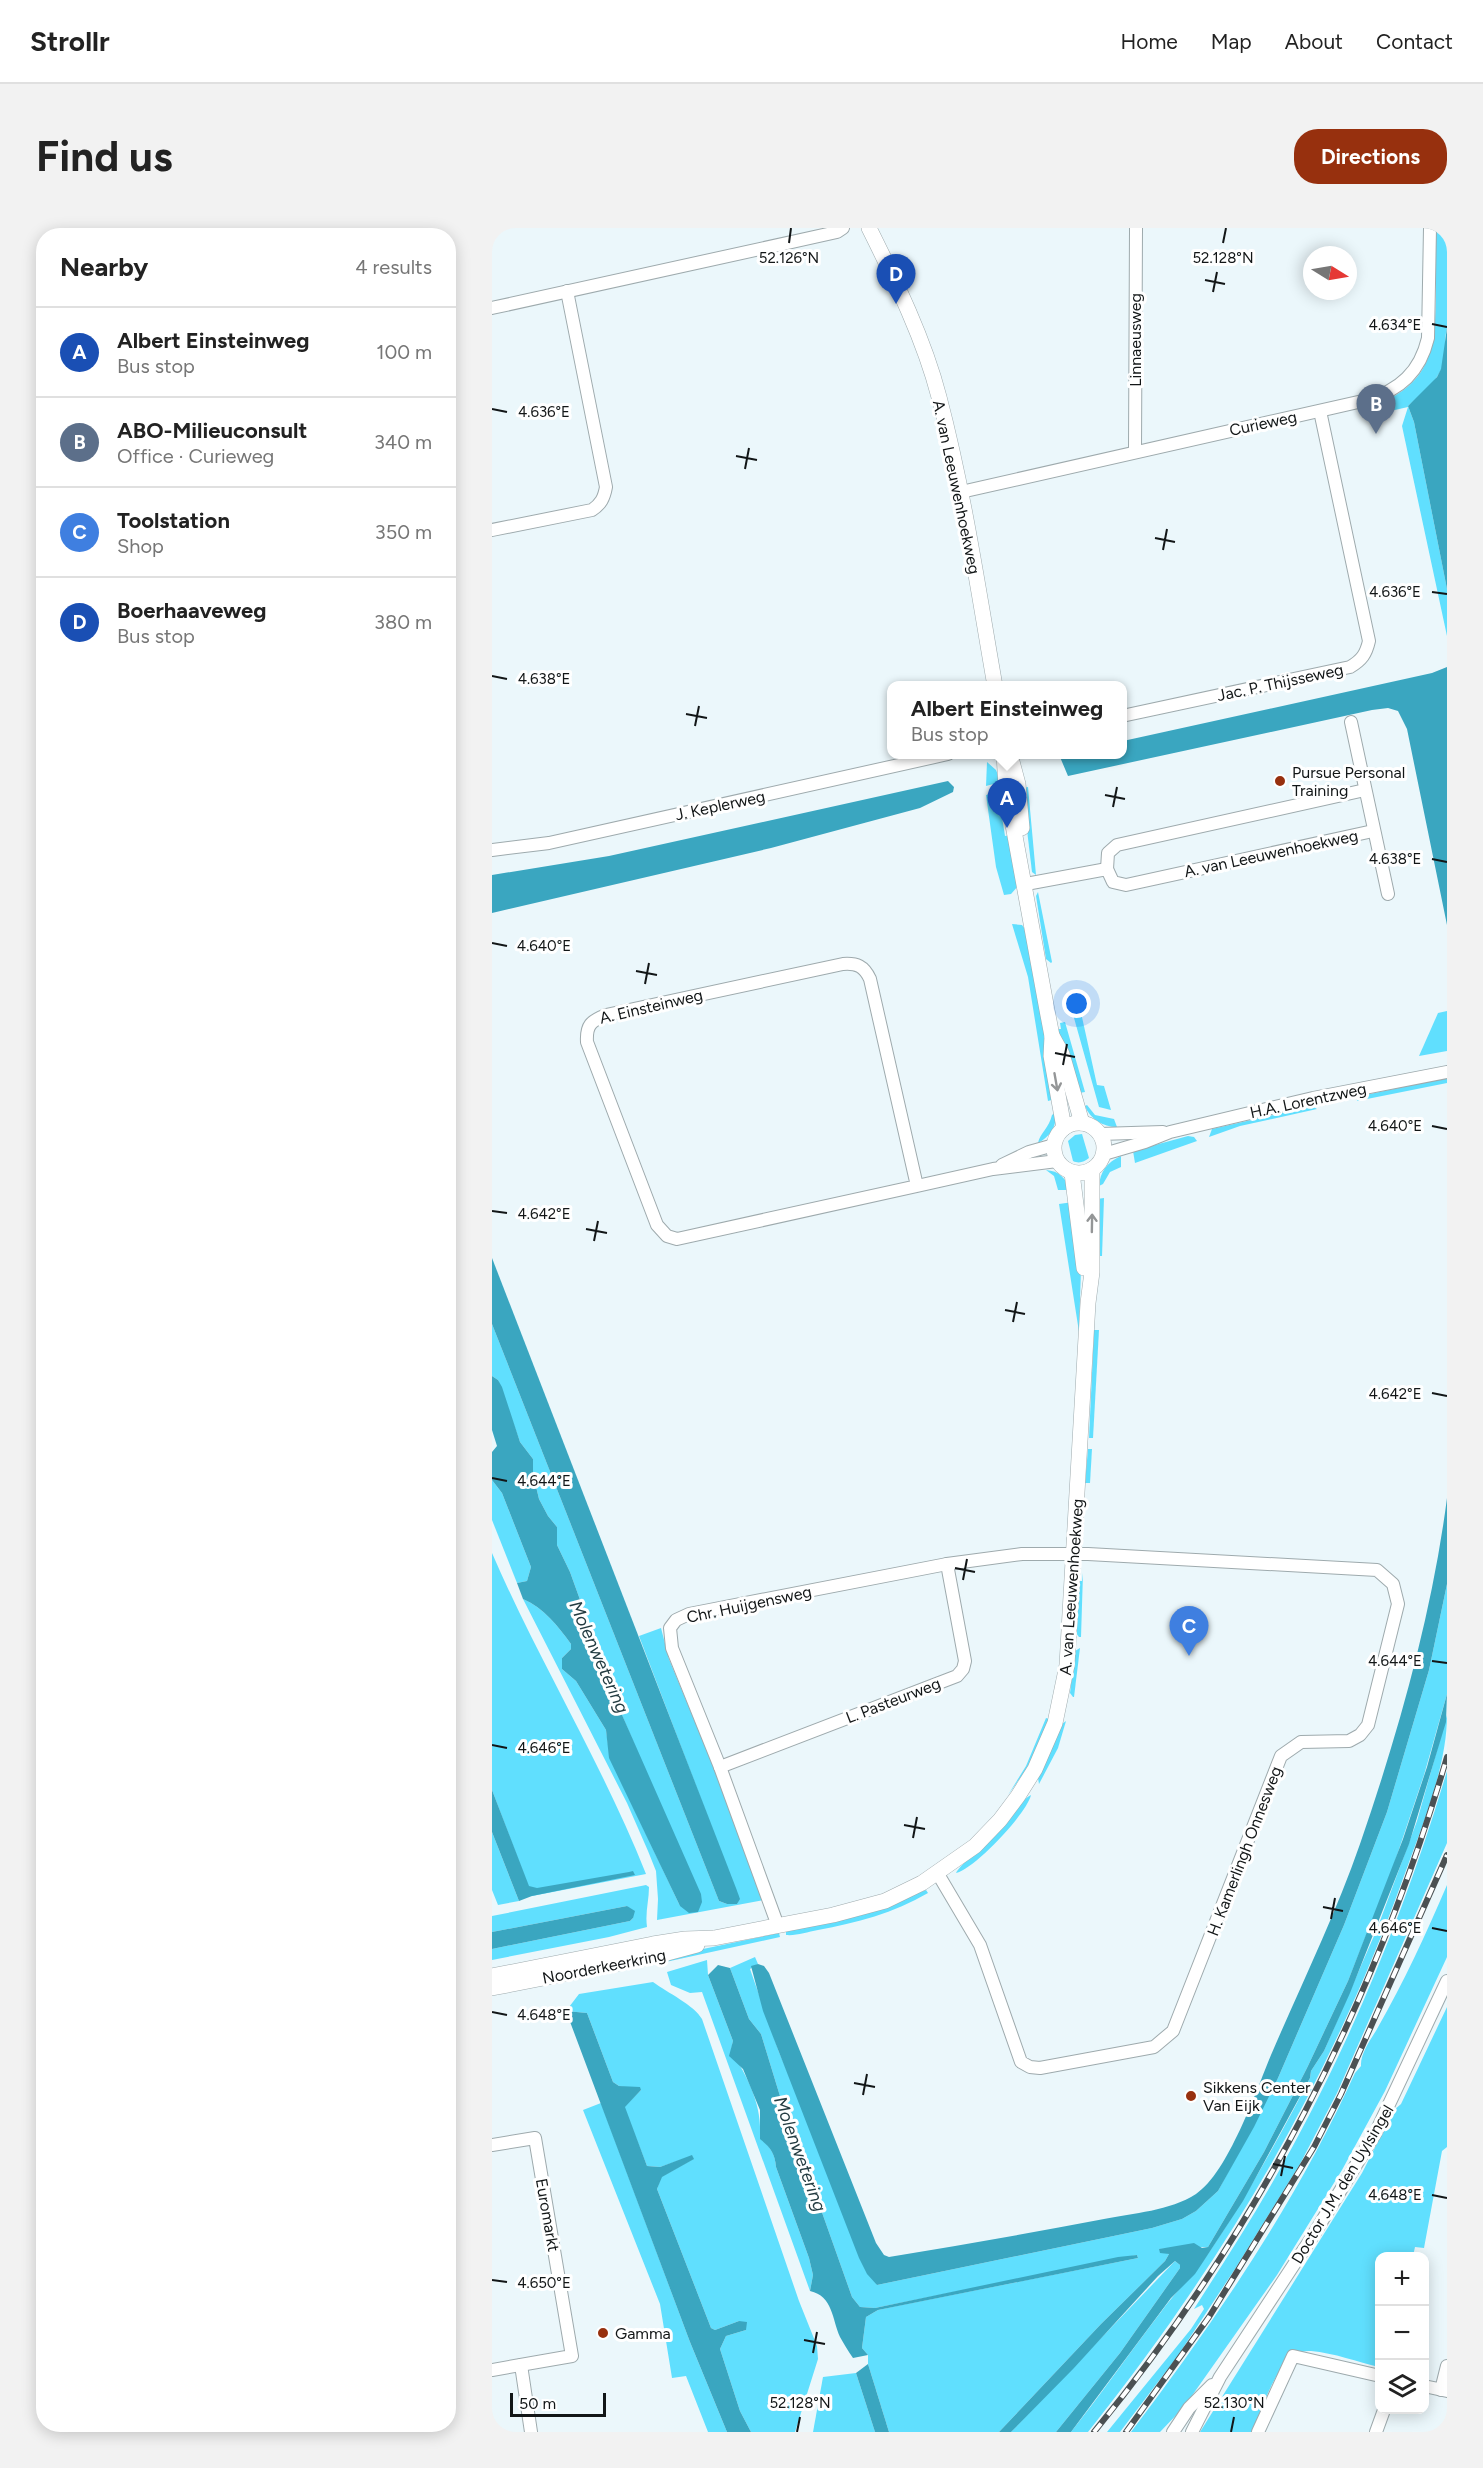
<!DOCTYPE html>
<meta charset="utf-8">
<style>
body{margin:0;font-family:Figtree,sans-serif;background:#f2f2f2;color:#222}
.controls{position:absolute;right:18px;bottom:18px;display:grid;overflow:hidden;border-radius:12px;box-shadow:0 3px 15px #0003}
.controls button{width:54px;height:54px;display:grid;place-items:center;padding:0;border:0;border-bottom:2px solid #e0e0e0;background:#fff;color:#222;font:30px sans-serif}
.compass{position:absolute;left:811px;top:18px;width:54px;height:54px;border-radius:50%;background:#fff;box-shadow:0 3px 15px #0003;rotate:101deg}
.scale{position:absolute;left:18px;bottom:15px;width:96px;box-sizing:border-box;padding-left:6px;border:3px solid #121617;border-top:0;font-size:16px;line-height:21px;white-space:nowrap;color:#121617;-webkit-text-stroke:4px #fff;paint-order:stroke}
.you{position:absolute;left:585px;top:776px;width:21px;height:21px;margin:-15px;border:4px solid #fff;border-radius:50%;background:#1a73e8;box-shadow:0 0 0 9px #1a73e833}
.badge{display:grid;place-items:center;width:39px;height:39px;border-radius:50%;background:#97300e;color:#fff;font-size:20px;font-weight:700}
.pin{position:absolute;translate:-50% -50px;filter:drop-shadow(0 2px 3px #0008)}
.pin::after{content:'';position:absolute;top:32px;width:21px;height:18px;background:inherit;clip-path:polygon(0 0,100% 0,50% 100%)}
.popup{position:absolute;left:395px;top:453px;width:240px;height:78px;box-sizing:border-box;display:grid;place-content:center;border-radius:12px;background:#fff;filter:drop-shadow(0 2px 4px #0005);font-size:20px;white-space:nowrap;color:#767676}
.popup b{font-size:22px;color:#222}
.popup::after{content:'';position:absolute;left:50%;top:100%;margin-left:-12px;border:12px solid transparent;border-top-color:#fff}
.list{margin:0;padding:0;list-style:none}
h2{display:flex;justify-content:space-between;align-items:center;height:78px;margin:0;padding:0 24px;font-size:26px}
h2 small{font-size:20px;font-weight:400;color:#767676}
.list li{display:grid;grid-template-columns:39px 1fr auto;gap:18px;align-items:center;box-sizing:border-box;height:90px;padding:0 24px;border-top:2px solid #e0e0e0}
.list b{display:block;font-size:22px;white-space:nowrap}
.list p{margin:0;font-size:20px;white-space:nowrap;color:#767676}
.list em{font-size:20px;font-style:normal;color:#767676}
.icon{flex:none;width:33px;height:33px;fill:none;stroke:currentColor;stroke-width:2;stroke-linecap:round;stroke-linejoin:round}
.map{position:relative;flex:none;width:955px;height:2204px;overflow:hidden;border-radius:24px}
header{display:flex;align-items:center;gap:36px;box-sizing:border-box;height:84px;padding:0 30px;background:#fff;border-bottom:2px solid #e0e0e0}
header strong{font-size:28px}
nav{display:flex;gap:33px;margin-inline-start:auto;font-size:21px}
.intro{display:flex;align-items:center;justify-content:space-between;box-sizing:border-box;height:144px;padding:0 36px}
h1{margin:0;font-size:42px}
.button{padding:15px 27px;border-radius:24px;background:#97300e;color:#fff;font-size:21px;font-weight:700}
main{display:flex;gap:36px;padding:0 36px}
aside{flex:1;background:#fff;border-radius:24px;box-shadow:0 3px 15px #0003}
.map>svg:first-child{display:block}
</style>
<header>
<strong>Strollr</strong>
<nav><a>Home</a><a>Map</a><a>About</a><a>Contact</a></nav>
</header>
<div class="intro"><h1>Find us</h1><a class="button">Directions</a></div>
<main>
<aside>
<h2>Nearby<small>4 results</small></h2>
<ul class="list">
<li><span class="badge" style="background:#1a4fb4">A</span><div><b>Albert Einsteinweg</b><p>Bus stop</p></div><em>100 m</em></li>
<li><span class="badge" style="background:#5c6f8a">B</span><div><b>ABO-Milieuconsult</b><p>Office · Curieweg</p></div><em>340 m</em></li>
<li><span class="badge" style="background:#3f7fe0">C</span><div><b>Toolstation</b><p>Shop</p></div><em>350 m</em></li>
<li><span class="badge" style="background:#1a4fb4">D</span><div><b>Boerhaaveweg</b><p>Bus stop</p></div><em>380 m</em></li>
</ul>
</aside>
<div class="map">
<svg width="955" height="2204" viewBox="0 0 955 2204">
<rect width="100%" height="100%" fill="#ebf7fb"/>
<!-- green -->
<g fill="#60dffe">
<path d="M944,0h11v100c-3,11 -1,22 -3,33 -4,19 -23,33 -36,45l6,16 33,167v47l-45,-210 6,-19 -22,5 1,-12c47,-23 48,-59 49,-106 0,-22 0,-44 0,-66z"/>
<path d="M495,534l9,8 5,12 -15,4z"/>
<path d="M536,559l8,88 -4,-3 -10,-84z"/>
<path d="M506,564l7,44 5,-1 8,51 -7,8 -7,1 -8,-28 -10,-72z"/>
<path d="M546,664l14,70 -1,1 -5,-4 -10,-63z"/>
<path d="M520,696l10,1 5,7 28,167 -7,2 -20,-124z"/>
<path d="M584,762l21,95 7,1 7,24 -12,-3 -32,-114z"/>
<path d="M955,783v40l-28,5 19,-43z"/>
<path d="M573,794l20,70 -6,1 -21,-64h3l-1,-6z"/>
<path d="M955,850v5l-90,18 3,-5z"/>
<path d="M595,877l8,10 19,4 3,8c-14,0 -27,-8 -32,-21z"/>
<path d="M820,878l5,3 -77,17 -31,11 3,-8z"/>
<path d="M564,884c1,14 -6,25 -18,31 2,-10 11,-15 14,-28z"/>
<path d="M590,906l7,24c-5,4 -10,6 -16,3l-5,-20 7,-6z"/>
<path d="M696,908l6,1 3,4 -62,22 -2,-12z"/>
<path d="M629,928v11l-11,5 -7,12 -4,2c1,-14 8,-24 22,-30z"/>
<path d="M554,942c13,1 20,8 24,20h-12l-4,-14z"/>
<path d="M612,970l-2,58h-4l-1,-57z"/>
<path d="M581,974l8,66 -2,64 -20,-128z"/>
<path d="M0,1096l227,577 8,3h10l2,-5 -100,-263 22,-8 8,31 59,143 36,98 -107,20 1,-21 -2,-28 -8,-20 -21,-48 -104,-204c21,9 35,27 48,45v5l-9,9v11l14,12 30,49 4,28 70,148 -22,-106 -39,-92 -49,-136 -13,-27v-18l-9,-11 -9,-17 -6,-25v-15l-13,-17 -22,-62 -6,-4z"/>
<path d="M602,1102h5l-6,108h-4z"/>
<path d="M596,1221h4l-2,34h-5z"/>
<path d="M0,1252l10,13 29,74 -4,14 -10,2 -25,-63z"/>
<path d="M0,1325c47,109 110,210 154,321l-114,22 -40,-106z"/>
<path d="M591,1345l-2,64h-2l-3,-4 4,-52h2z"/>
<path d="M955,1356v110l-23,81 -32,95 -44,111 -41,87 -43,84 -56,95 -49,2 10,5 -4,7 -64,63 -102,108h-110l-21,-68v-9l-6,-7 4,-31 12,-7 19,-4 241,-48 -1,-3 -262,53 -15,-1 -8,-10 -33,-93 -23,-77 -6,-7 -7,-14 -22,-72 -12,-15 -19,-51 25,-11 3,7 -8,5 29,83 98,233 275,-57 30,-9 14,-8 22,-20 60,-113 66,-153 43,-113 42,-142z"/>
<path d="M588,1420l-6,49h-1l-3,-4 5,-42z"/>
<path d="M955,1487c0,52 -25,111 -43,161 -74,206 -181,387 -316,556h-17c31,-39 59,-80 90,-120 16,-22 36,-41 51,-64 36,-54 68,-112 98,-170l1,-7 13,-20 53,-122 40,-108z"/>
<path d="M554,1490l3,1 -21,48 -20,28 18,-29z"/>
<path d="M574,1493l-8,27 -19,36 -1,-6 24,-54z"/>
<path d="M955,1543v72l-110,250 -37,71 -65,105 -58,88 -57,75h-13l84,-103 13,-20 -2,-4 -8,4c26,-41 53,-82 77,-124 75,-130 133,-270 176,-414z"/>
<path d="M539,1567c-4,18 -56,74 -75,78 3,-8 44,-42 53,-53 7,-8 13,-21 22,-25z"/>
<path d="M0,1604l27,69 -21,4 -6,-15z"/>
<path d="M154,1657l3,2c0,14 -4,25 -2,40l-38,10 -117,23v-11l138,-28 3,-3 -6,-12 -135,26v-16z"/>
<path d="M955,1657v72l-62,134 -43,79 -65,105 -93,132 -24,25h-29c85,-112 166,-231 224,-359l6,-7c-1,-12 10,-27 16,-37 27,-47 49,-95 70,-144z"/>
<path d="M434,1662l2,3c-34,20 -72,30 -110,37 -11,2 -22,6 -32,5v-4l76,-16z"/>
<path d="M287,1705l1,4 -119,26 -1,-5z"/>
<path d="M215,1732l1,15 25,66 -2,10c18,28 31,54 29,87 10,9 15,15 16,29l33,91 4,17 -3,16 -108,-299 -12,1 -19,-8 -4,-13z"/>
<path d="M161,1754c15,11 41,23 49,37l97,282 18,45 1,13 -23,73h-44l-11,-21 -20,-62 6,-13 20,-6 -7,-9 -24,9 -4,-2 -54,-139 4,-12 32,-18 -1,-3 -32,11 -13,-1 -23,-59 17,-17 -22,-4 -6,-4 -26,-69 -21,-2 13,-17z"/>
<path d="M955,1779v140l-5,4 -18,97 -9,-1 -2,9h-33l-1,111c-21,-5 -45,-14 -68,-16 -32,-3 -48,57 -59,81h-52l162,-259 32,-63 7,-6z"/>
<path d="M109,1875l89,239 37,90h-19l-22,-56 -14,2 -12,-74 -77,-194z"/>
<path d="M683,2033l5,4v3l-60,85 -64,79h-45z"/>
<path d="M364,2145l19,59h-62l10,-55z"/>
</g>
<!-- water -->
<g fill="#3aa6c0">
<path d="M955,100v261l-33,-167 -6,-16 29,-29 4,-8z"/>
<path d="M955,439v258l-40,-196 -9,-18 -10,-3 -16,2 -304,66 -8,-19 11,-2 51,-1 1,-13 309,-68z"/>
<path d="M456,553l6,6 -1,5 -33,16 -149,40 -279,65v-38l117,-19z"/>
<path d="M0,1030l244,630 4,11 -3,5h-10l-8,-3 -227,-577z"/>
<path d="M0,1148l6,4 4,7 18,55 13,17v15l6,25 9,17 9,11v18l13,27 49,136 82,186 1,8 -4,10 -9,1 -9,-7 -71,-148 -3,-28 -30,-49 -14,-12v-11l9,-9v-5c-13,-18 -27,-36 -48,-45l-6,-16 10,-2 4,-14 -29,-74 -10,-13v-28l5,-6 -5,-16z"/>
<path d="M955,1270v86l-18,86 -42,142 -43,113 -66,153 -24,49 -36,64 -22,20 -14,8 -30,9 -275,57 -10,-11 -8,-16 -96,-247 -12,-45 7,-2 6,2 5,7 107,270 8,12 5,2c72,-12 143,-24 215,-38 29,-6 66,-8 92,-25 32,-21 60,-103 75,-139 30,-70 64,-139 89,-211 38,-110 72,-230 87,-346z"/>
<path d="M955,1466l-1,28 -37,122 -59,149 -26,58 -13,20 -1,7 -67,123 -40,61 -8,12 -24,24 -100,134h-15l64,-79 60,-85v-3l-5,-4 -17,15 -84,92 -63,64h-12l102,-108 64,-63 4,-7 -9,-1 -1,-4 35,-6 8,5 6,-1 56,-95 43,-84 41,-87 55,-142 24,-72z"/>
<path d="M0,1562l37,96 8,2 92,-16 4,-1 2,4 -103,21 -13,5 -27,-69z"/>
<path d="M135,1678l8,5 -2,7 -3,3 -138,28v-17z"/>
<path d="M226,1737l12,3 19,51 12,15 22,72 7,14 6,6 23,78 33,93 8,10 15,1 243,-51 19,-2 1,3 -260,52 -12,7 -4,31 6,7 -15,3c-5,-7 -9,-14 -13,-21 -8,-18 -7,-41 -30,-46l3,-16 -4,-17 -33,-91c-1,-14 -6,-20 -16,-28v-29l-17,-41 -14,-13 4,-15 -25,-66z"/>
<path d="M74,1783l21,2 26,69 6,4 21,1 1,3 -16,17 22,59 13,1 32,-12 2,4 -32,18 -5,12 54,139 4,2 24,-9 8,1 -1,8 -20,6 -6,13 20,62 11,21h-24l-37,-90z"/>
<path d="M376,2136l21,68h-14l-19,-59z"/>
</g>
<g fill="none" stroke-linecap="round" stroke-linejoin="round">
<!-- minor casing -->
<g stroke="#9eaaad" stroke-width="14">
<g id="minor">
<path d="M0,80l345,-76 6,-4"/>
<path d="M643,223l1,-223"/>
<path d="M469,264l406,-92c33,-10 53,-28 61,-62l2,-110"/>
<path d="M0,302l100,-20c9,-6 12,-12 14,-23l-39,-196"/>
<path d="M630,488l228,-49c12,-7 16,-13 19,-26l-49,-230"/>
<path d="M859,494l37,172"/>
<path d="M0,622l57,-7 399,-89"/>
<path d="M615,641l1,-16 9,-8 248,-55"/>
<path d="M534,656l81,-15 6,13 13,3 247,-54"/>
<path d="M608,906l63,-2"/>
<path d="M612,926l41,-12 25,-10 143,-34 134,-26"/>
<path d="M510,937l27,-13 25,-7"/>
<path d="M425,958l-240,53 -10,-3 -10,-11 -70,-183c-1,-17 4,-21 19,-27l237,-51c14,-1 21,2 27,15l47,207 76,-17 64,-8"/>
<path d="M228,1539l237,-91 6,-7 2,-8 -18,-97"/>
<path d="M286,1698l-58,-159 -48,-119 -2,-20 6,-8 13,-6 258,-50 75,-10h66l289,16 16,14 5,20 -30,121 -8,10 -11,6 -48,1 -20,14 -108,275 -19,16 -114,21 -10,-1 -9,-5 -41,-117 -42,-71"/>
<path d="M0,1917l43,-7 37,218 -80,14"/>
<path d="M29,2137l10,67"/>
<path d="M932,2158l23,5"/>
<path d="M949,2162l6,-24"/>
<path d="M681,2204l16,-24 23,-23"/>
<path d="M700,2204l28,-55 94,-143 62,-102 71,-151"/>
<path d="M766,2204l35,-76 87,20"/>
<path d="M884,2204l8,-22"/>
</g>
</g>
<!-- tertiary casing -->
<g stroke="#9eaaad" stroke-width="16">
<g id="tertiary">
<path d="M377,0c27,54 55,111 70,169 25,95 39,192 56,289"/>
<path d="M512,526l2,33 41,223 5,26 -1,20 13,72"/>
<path d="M518,526l8,30 4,44"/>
<path d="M560,808l10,18 20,69"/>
<circle cx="587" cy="920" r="25"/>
<path d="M580,945l12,95"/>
<path d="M0,1748l161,-32 32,-5 29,-1 119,-23 52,-14 37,-18 53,-37 25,-26 18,-24 17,-27 20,-46 12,-58 21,-362 4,-31v-102"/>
<path d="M0,1760l164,-32 41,-11"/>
</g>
</g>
<!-- minor -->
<use href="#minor" stroke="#fff" stroke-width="12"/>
<!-- tertiary -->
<use href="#tertiary" stroke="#fff" stroke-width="15"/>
<!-- rail casing -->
<g stroke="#4b5153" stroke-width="6">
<g id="rail">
<path d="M602,2204c163,-199 281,-429 353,-675"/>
<path d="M634,2204l83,-115 105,-170 27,-53 106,-239"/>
</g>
</g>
<!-- rail -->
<use href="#rail" stroke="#fff" stroke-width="4" stroke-dasharray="11" stroke-linecap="butt"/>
</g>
<!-- one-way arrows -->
<defs><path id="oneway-shaft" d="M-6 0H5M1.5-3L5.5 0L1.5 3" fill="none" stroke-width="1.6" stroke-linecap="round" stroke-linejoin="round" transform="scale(1.5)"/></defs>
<g stroke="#949697">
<use href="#oneway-shaft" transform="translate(564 854) rotate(80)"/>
<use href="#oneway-shaft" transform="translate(600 995) rotate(-89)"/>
</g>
<!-- ticks -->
<path fill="none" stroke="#121617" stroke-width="2" d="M297,15l2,-15M731,15l3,-15M713,52l20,4M721,64l4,-20M940,96l15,3M0,181l15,3M244,228l21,4M253,241l4,-21M663,310l20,4M671,322l4,-21M940,364l15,2M0,448l15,3M194,486l21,4M203,498l4,-20M613,567l20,4M621,579l4,-20M940,631l15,3M0,715l15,3M144,743l21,4M153,756l4,-21M563,825l20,4M571,837l4,-21M940,898l15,3M0,983l15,2M94,1001l21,4M102,1013l4,-20M513,1082l20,4M521,1094l4,-20M940,1165l15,3M0,1250l15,3M463,1340l20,4M471,1352l4,-21M940,1433l15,2M0,1517l15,3M412,1597l21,4M421,1610l4,-21M831,1679l20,4M839,1691l4,-21M940,1700l15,3M0,1784l15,3M362,1855l21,4M371,1867l4,-21M781,1936l20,4M789,1948l4,-20M940,1967l15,3M0,2052l15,2M312,2112l21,4M321,2125l4,-21M305,2204l3,-15M739,2204l3,-15"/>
<!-- markers -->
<g fill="#97300e" stroke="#fff" stroke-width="2">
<circle cx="788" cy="553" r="6"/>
<circle cx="699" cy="1868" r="6"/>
<circle cx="111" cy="2105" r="6"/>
</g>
<g text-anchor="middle" stroke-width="6" stroke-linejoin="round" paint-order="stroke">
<!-- street labels -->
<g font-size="16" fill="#121617" stroke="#fff">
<text transform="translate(643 112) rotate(-90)" y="6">Linnaeusweg</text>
<text transform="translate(771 195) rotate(-12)" y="6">Curieweg</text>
<text transform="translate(465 259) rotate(78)" y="6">A. van Leeuwenhoekweg</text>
<text transform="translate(788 454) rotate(-12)" y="6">Jac. P. Thijsseweg</text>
<text transform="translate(228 577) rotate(-12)" y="6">J. Keplerweg</text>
<text transform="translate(779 625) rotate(-12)" y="6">A. van Leeuwenhoekweg</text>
<text transform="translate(159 778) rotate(-13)" y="6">A. Einsteinweg</text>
<text transform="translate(816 872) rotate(-12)" y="6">H.A. Lorentzweg</text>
<text transform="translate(579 1359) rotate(-86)" y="6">A. van Leeuwenhoekweg</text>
<text transform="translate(257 1376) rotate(-12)" y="6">Chr. Huijgensweg</text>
<text transform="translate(401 1472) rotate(-21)" y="6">L. Pasteurweg</text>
<text transform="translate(752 1623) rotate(-69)" y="6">H. Kamerlingh Onnesweg</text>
<text transform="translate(112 1738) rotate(-11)" y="6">Noorderkeerkring</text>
<text transform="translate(850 1956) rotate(-59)" y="6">Doctor J.M. den Uylsingel</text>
<text transform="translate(56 1987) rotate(80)" y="6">Euromarkt</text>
</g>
<!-- poi labels -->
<g font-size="16" fill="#121617" stroke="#fff" text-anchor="start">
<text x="800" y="550">Pursue Personal<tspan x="800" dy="18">Training</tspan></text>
<text x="711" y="1865">Sikkens Center<tspan x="711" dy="18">Van Eijk</tspan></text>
<text x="123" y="2111">Gamma</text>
</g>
<!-- water labels -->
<g font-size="18" font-style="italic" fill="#243c42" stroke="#fff">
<text transform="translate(107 1429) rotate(66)" y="6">Molenwetering</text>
<text transform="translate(308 1926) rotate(70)" y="6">Molenwetering</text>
</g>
</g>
<g font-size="15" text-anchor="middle" fill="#121617" stroke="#fff" stroke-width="6" stroke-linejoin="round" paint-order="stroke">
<text x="297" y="35">52.126°N</text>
<text x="731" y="35">52.128°N</text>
<text x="903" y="102">4.634°E</text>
<text x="52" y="189">4.636°E</text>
<text x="903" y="369">4.636°E</text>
<text x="52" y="456">4.638°E</text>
<text x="903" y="636">4.638°E</text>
<text x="52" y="723">4.640°E</text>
<text x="903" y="903">4.640°E</text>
<text x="52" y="991">4.642°E</text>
<text x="903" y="1171">4.642°E</text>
<text x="52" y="1258">4.644°E</text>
<text x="903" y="1438">4.644°E</text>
<text x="52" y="1525">4.646°E</text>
<text x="903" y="1705">4.646°E</text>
<text x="52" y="1792">4.648°E</text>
<text x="903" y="1972">4.648°E</text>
<text x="52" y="2060">4.650°E</text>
<text x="308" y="2180">52.128°N</text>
<text x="742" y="2180">52.130°N</text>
</g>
</svg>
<div class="controls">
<button>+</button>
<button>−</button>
<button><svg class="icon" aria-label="layers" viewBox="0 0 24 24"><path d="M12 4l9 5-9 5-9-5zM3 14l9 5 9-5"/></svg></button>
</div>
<svg class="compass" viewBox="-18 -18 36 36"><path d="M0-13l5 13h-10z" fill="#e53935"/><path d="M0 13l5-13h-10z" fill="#767676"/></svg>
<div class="scale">50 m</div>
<div class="you"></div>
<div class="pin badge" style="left:515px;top:600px;background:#1a4fb4">A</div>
<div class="popup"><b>Albert Einsteinweg</b>Bus stop</div>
<div class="pin badge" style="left:884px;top:206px;background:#5c6f8a">B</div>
<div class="pin badge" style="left:697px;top:1428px;background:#3f7fe0">C</div>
<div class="pin badge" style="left:404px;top:76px;background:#1a4fb4">D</div>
</div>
</main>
